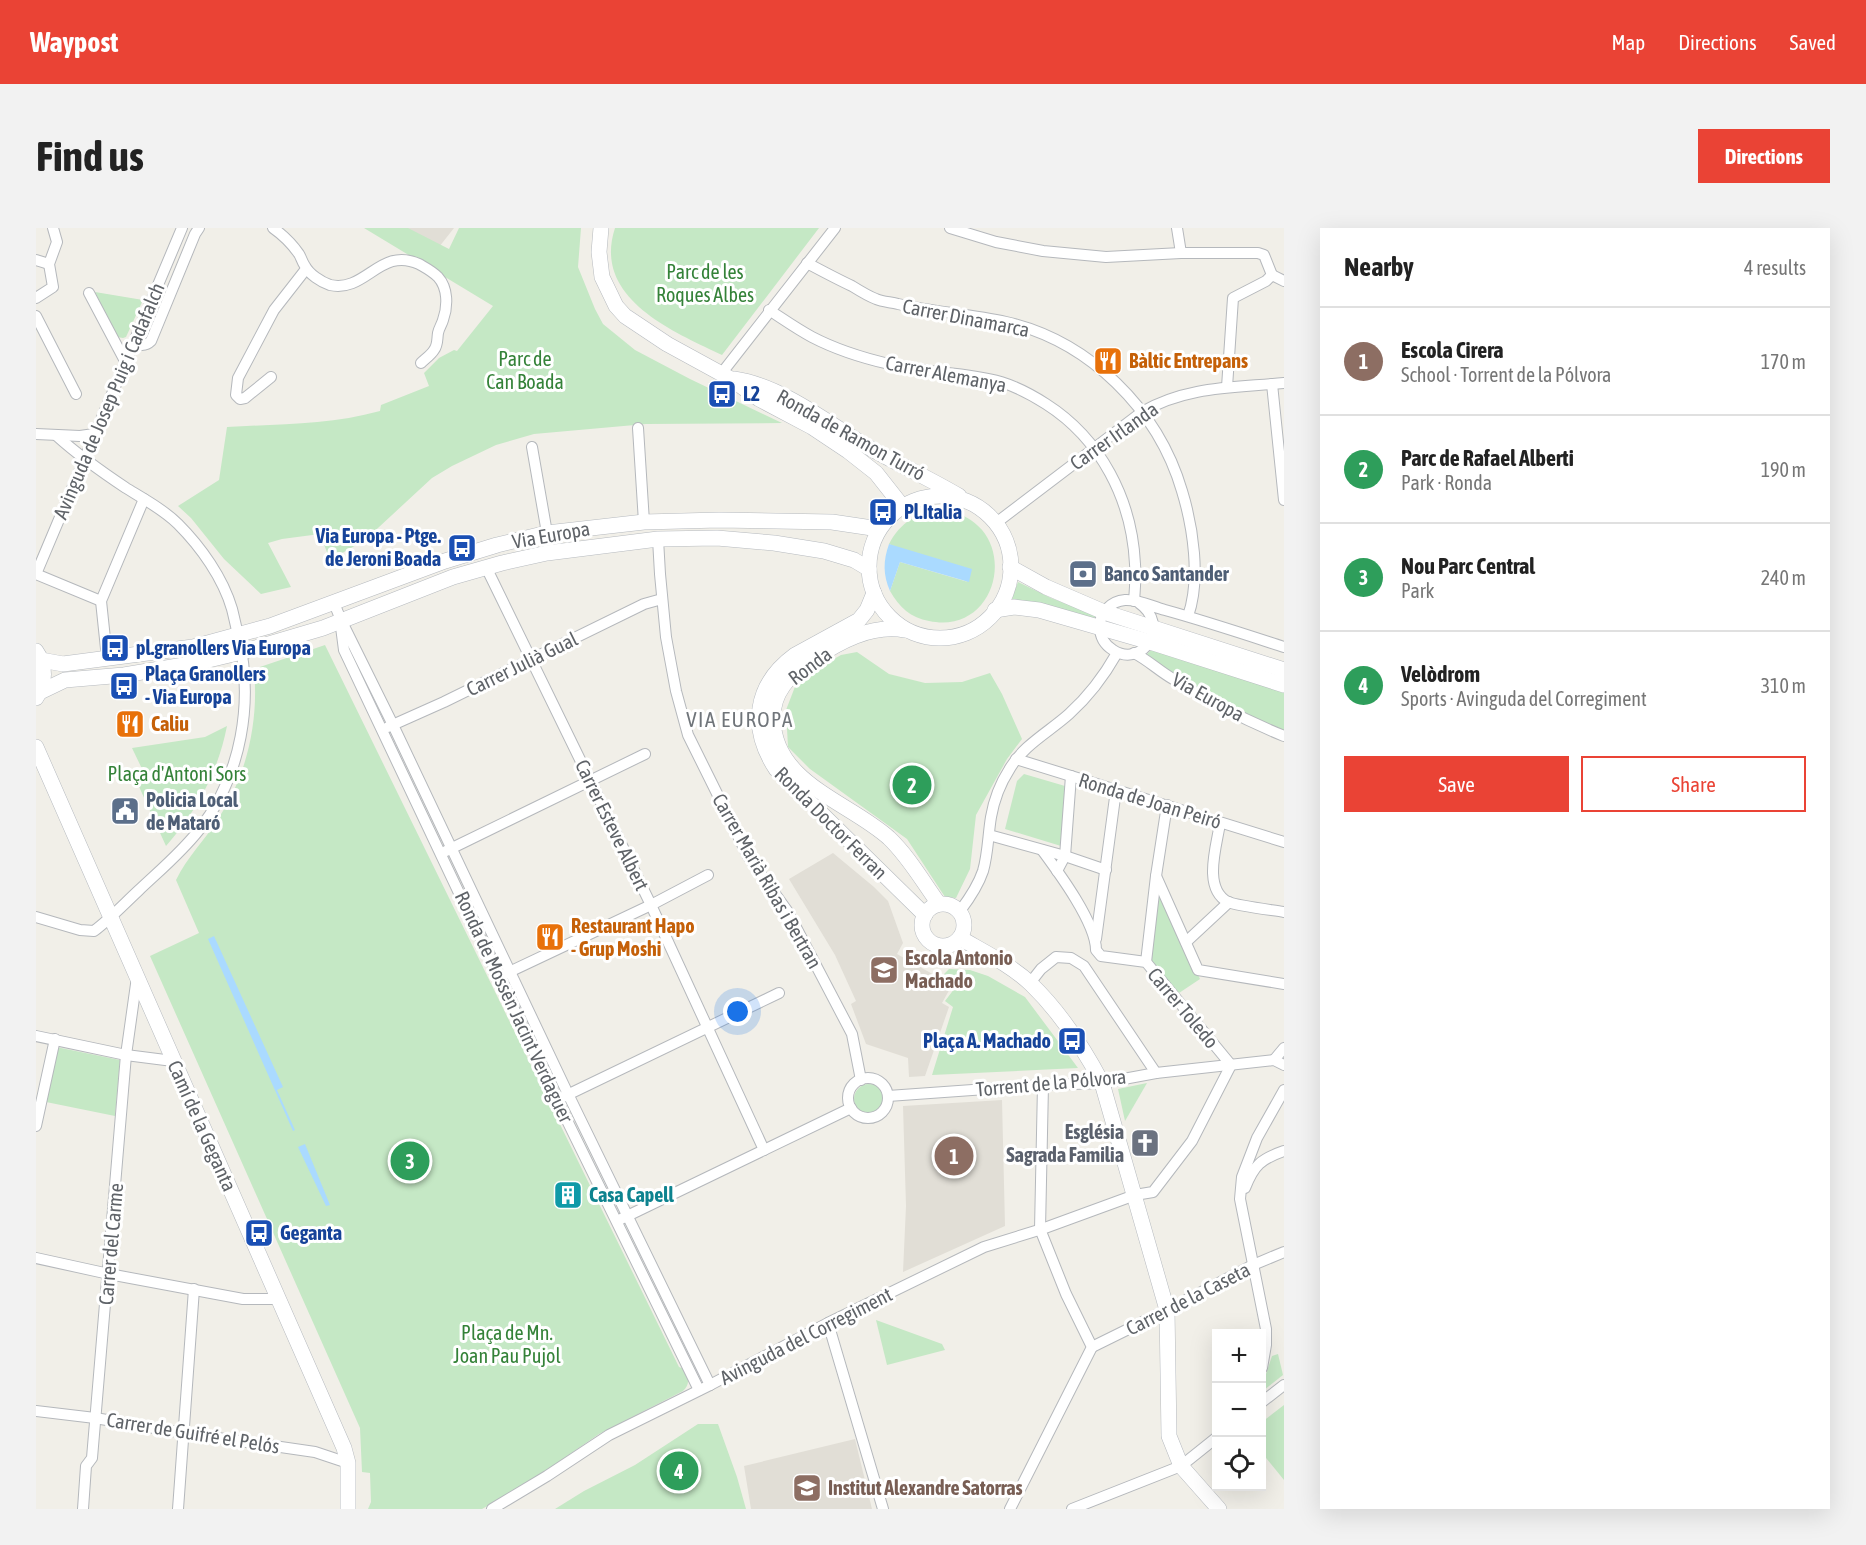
<!DOCTYPE html>
<meta charset="utf-8">
<style>
body{margin:0;font-family:"Asap Condensed",sans-serif;background:#f2f2f2;color:#222}
.controls{position:absolute;right:18px;bottom:18px;display:grid;overflow:hidden;border-radius:0px;box-shadow:0 6px 24px #0002}
.controls button{width:54px;height:54px;display:grid;place-items:center;padding:0;border:0;border-bottom:2px solid #e0e0e0;background:#fff;color:#222;font:30px sans-serif}
.you{position:absolute;left:702px;top:784px;width:21px;height:21px;margin:-15px;border:4px solid #fff;border-radius:50%;background:#1a73e8;box-shadow:0 0 0 9px #1a73e833}
.badge{display:grid;place-items:center;width:39px;height:39px;border-radius:50%;background:#ea4335;color:#fff;font-size:20px;font-weight:700}
.pin{position:absolute;translate:-50% -50%;border:3px solid #fff;box-shadow:0 2px 6px #0006}
.list{margin:0;padding:0;list-style:none}
h2{display:flex;justify-content:space-between;align-items:center;height:78px;margin:0;padding:0 24px;font-size:26px}
h2 small{font-size:20px;font-weight:400;color:#767676}
.list li{display:grid;grid-template-columns:39px 1fr auto;gap:18px;align-items:center;box-sizing:border-box;height:108px;padding:0 24px;border-top:2px solid #e0e0e0}
.list b{display:block;font-size:22px;white-space:nowrap}
.list p{margin:0;font-size:20px;white-space:nowrap;color:#767676}
.list em{font-size:20px;font-style:normal;color:#767676}
.actions{display:flex;gap:12px;padding:18px 24px}
.actions a{flex:1;padding:14px 0;border:2px solid #ea4335;border-radius:0px;text-align:center;font-size:21px;color:#ea4335}
.actions .main{background:#ea4335;color:#fff}
.icon{flex:none;width:33px;height:33px;fill:none;stroke:currentColor;stroke-width:2;stroke-linecap:round;stroke-linejoin:round}
.map{position:relative;flex:none;width:1248px;height:1281px;overflow:hidden;border-radius:0px}
header{display:flex;align-items:center;gap:36px;box-sizing:border-box;height:84px;padding:0 30px;background:#ea4335;color:#fff}
header strong{font-size:28px}
nav{display:flex;gap:33px;margin-inline-start:auto;font-size:21px}
.intro{display:flex;align-items:center;justify-content:space-between;box-sizing:border-box;height:144px;padding:0 36px}
h1{margin:0;font-size:42px}
.button{padding:15px 27px;border-radius:0px;background:#ea4335;color:#fff;font-size:21px;font-weight:700}
main{display:flex;gap:36px;padding:0 36px}
aside{flex:1;background:#fff;border-radius:0px;box-shadow:0 6px 24px #0002}
.map>svg:first-child{display:block}
</style>
<header>
<strong>Waypost</strong>
<nav><a>Map</a><a>Directions</a><a>Saved</a></nav>
</header>
<div class="intro"><h1>Find us</h1><a class="button">Directions</a></div>
<main>
<div class="map">
<svg width="1248" height="1281" viewBox="0 0 1248 1281">
<rect width="100%" height="100%" fill="#f1efe8"/>
<!-- education -->
<g fill="#e1ded6">
<path d="M368,0h50l-15,19z"/>
<path d="M797,625l41,34 14,14 15,42 -6,11 55,31 -10,18 7,4 -24,69 -16,1 -1,-19 -42,-14 -15,-40 5,-3 -21,-46 -46,-76z"/>
<path d="M966,872l3,126 -102,46 3,-66 -3,-100z"/>
<path d="M819,1211l17,70h-121l-7,-43z"/>
</g>
<!-- green -->
<g fill="#c5e8c5">
<path d="M328,0h44l41,21 10,-21h122l-3,39 17,42 8,15 32,26 55,29 92,44 -136,1 -112,10 -38,11 -44,21 -20,12 -67,62 -35,20 -10,-26 -38,5 -14,4 23,44 -30,7 -37,-35 -33,-41 -13,-12 41,-26 8,-53c51,-3 103,-2 153,-16l1,-6 48,-19 -5,-13 15,-15 15,-8 3,1 36,-45z"/>
<path d="M579,0h204l-97,127c-50,-24 -130,-57 -107,-127z"/>
<path d="M59,64l48,8 -17,37 -3,1 -6,-1z"/>
<path d="M905,282c83,9 63,127 -12,111 -18,-3 -30,-14 -39,-30l10,-29 68,20 -79,-38c11,-21 28,-32 52,-34z"/>
<path d="M982,354l33,16 44,17v3l-82,-18 -1,-2z"/>
<path d="M289,417l354,722 5,2c4,9 7,14 -1,22l-84,43 -74,51 -43,24h-114l3,-7 -1,-29 -8,-1 -2,-44 -210,-472 49,-23 -23,-53c11,-23 29,-40 42,-61 29,-44 41,-97 36,-150z"/>
<path d="M1117,420l131,41v42l-46,-21 -45,-23 -47,-32z"/>
<path d="M821,424l32,22 36,9 37,-1 28,-9 12,21 20,45 -15,20 -31,56 -6,54 -14,29 -11,-1 -38,-58 -97,-70 -22,-22 -2,-37 12,-31 43,-24z"/>
<path d="M191,498c-9,46 -30,85 -61,120l-30,-66 9,-5 -13,-27 73,-11z"/>
<path d="M988,546l41,12 -4,60 -56,-17 12,-48z"/>
<path d="M1122,663l42,88 -24,16 -28,-38z"/>
<path d="M913,741l21,1 18,6 37,21 53,71 -146,7 21,-68 -8,-6 13,-17 -14,-10z"/>
<path d="M20,819l64,13 -5,56 -69,-14z"/>
<path d="M1111,855l-22,38 -7,-32z"/>
<circle cx="833" cy="871" r="15"/>
<path d="M840,1092l66,24 3,6 -58,15z"/>
<path d="M1242,1126l5,21 -19,15 1,-13 7,-21z"/>
<path d="M1248,1177v75l-22,-27v-31z"/>
<path d="M662,1196h20l19,53 9,32h-191l29,-18 51,-26z"/>
</g>
<!-- water -->
<g fill="#aadaff">
<path d="M853,316l83,25 -3,13 -69,-20 -10,29c-7,-16 -7,-30 -1,-47z"/>
<path d="M178,708l69,151 -6,3 18,40 -2,1 -85,-192z"/>
<path d="M269,916l25,61 -4,1 -28,-59z"/>
</g>
<g fill="none" stroke-linecap="round" stroke-linejoin="round">
<!-- street casing -->
<g stroke="#b5b8bc" stroke-width="12">
<g id="street">
<path d="M237,0c10,7 19,16 26,26 2,3 3,8 6,12 4,8 16,16 25,19 36,8 50,-39 89,-21 7,4 13,7 19,13 10,11 10,29 5,43 -1,4 -4,8 -5,13 -1,6 0,12 -4,17 -3,5 -9,9 -13,13"/>
<path d="M914,0l46,14 47,9 63,6 75,-4"/>
<path d="M1141,0l4,25h77l6,2 8,20"/>
<path d="M0,32l13,4"/>
<path d="M771,35c15,8 30,16 45,23 8,5 16,10 24,13 7,3 15,3 22,5 36,8 72,10 108,18 83,19 152,87 176,169 11,36 19,88 6,125"/>
<path d="M1236,47l12,6"/>
<path d="M53,65l37,70"/>
<path d="M0,70l17,-11 -4,-23 8,-22 -4,-14"/>
<path d="M733,82c14,9 28,19 43,27 23,12 51,21 77,27 37,9 75,8 112,18 16,5 31,13 45,22 55,35 86,96 89,160 1,12 0,25 -1,37"/>
<path d="M0,88l40,78"/>
<path d="M98,115c7,3 12,3 17,-2l44,-107 4,-6"/>
<path d="M685,146l114,-146"/>
<path d="M235,149l-26,21 -5,1 -4,-4 2,-17 36,-68 32,-41"/>
<path d="M1236,156l12,116"/>
<path d="M1191,159l6,-89 33,-17 6,-6"/>
<path d="M602,200l6,94"/>
<path d="M0,206l44,2 14,-2"/>
<path d="M496,219l15,86"/>
<path d="M960,295l146,-111c45,-26 91,-24 142,-29"/>
<path d="M622,311l2,35 6,63 10,54 12,44 60,121 40,56 64,122 9,46"/>
<path d="M450,339l165,338 113,245"/>
<path d="M0,346l146,-346"/>
<path d="M0,346l65,27"/>
<path d="M298,375l7,17 52,105 175,369 142,291"/>
<path d="M1103,375c32,22 4,66 -26,47 -8,-5 -13,-13 -13,-23 -1,-14 11,-26 25,-27 13,-1 28,7 40,10 40,11 79,24 119,37"/>
<path d="M305,399l3,23 213,450 142,290"/>
<path d="M1098,425c14,7 25,18 39,26 35,22 72,41 111,57"/>
<path d="M71,430l-6,-57 43,-102"/>
<path d="M352,499l56,-25 200,-98 18,-5"/>
<path d="M980,531l268,83"/>
<path d="M1184,595c-3,22 -18,65 8,79 10,4 44,8 56,10"/>
<path d="M953,607l76,21 41,14"/>
<path d="M410,623l199,-97"/>
<path d="M1021,643l8,-15 6,-80"/>
<path d="M1120,648l42,94 86,14"/>
<path d="M924,683c9,-12 18,-25 23,-40 5,-17 5,-36 8,-54 3,-17 9,-33 18,-47 14,-25 40,-38 60,-56 20,-18 35,-38 48,-61"/>
<path d="M0,689l44,13 14,1c16,-12 30,-27 44,-40 21,-20 43,-38 61,-61 43,-55 55,-129 39,-195 -2,-9 -4,-18 -6,-26 -9,-31 -31,-62 -54,-85 -14,-14 -34,-25 -52,-36 -24,-16 -47,-32 -69,-52"/>
<path d="M1060,711l20,-149"/>
<path d="M1150,714l43,-40"/>
<path d="M1110,734l10,-86 11,-71"/>
<path d="M469,746l146,-69 57,-30"/>
<path d="M994,755l11,-14 15,-12 15,1 13,8 72,107"/>
<path d="M0,808l90,19 47,6"/>
<path d="M1238,832l10,-12"/>
<circle cx="832" cy="870" r="20"/>
<path d="M852,868l155,-11 59,-2 54,-10 118,-13 10,5"/>
<path d="M527,869l216,-104"/>
<path d="M0,898l19,-87"/>
<path d="M1209,960c9,-23 16,-29 39,-37"/>
<path d="M585,991l230,-111"/>
<path d="M0,1030l73,16 134,25h36"/>
<path d="M792,1095l55,186"/>
<path d="M1056,1119l75,-37 86,-45 31,-13"/>
<path d="M1226,1140l4,-23v-16l-26,-130 2,-22 15,-39 27,-48"/>
<path d="M1226,1174l22,-17"/>
<path d="M0,1183l59,7 89,15 131,19 33,11"/>
<path d="M47,1281l3,-43 6,-8 34,-403 11,-78"/>
<path d="M142,1281l16,-220"/>
<path d="M456,1281l55,-33 62,-41 101,-50 118,-62 156,-76 58,-18 93,-34 18,-3 39,-51 39,-76 -85,-103 -45,-6 -5,-6c0,-27 -37,-77 -54,-100"/>
<path d="M974,1281l82,-162 -26,-53 -26,-65 3,-144"/>
<path d="M1036,1281l109,-43 35,-28"/>
</g>
</g>
<!-- secondary casing -->
<g stroke="#b6babf" stroke-width="16">
<g id="secondary">
<path d="M565,0l-2,24 3,25 14,29 9,10 42,28 64,35 28,20 53,28 36,24 28,22 26,33"/>
<path d="M698,151c44,6 90,41 127,64 32,19 66,34 98,53"/>
<circle cx="904" cy="339" r="71"/>
<path d="M974,339l36,20 58,25 180,58"/>
<path d="M838,365l-7,17 -8,10 -64,35c-41,30 -46,73 -19,114l149,146"/>
<path d="M959,382l19,-3 25,3 111,32 134,43"/>
<path d="M869,402c-34,-6 -66,12 -93,30 -21,13 -40,32 -39,59 1,64 76,83 116,119 20,19 34,44 50,66"/>
<path d="M0,423c10,14 10,32 0,47"/>
<path d="M5,432l22,4 130,-17 77,-21 175,-65 52,-16 50,-12 97,-11 75,-2 113,2 47,7"/>
<path d="M4,464l25,-12 59,-5 72,-12 46,-11 81,-24 130,-51 49,-14 45,-10 111,-14 59,-1 57,5 50,8 30,9 15,9"/>
<path d="M0,519l308,701 4,15v46"/>
<circle cx="907" cy="697" r="21"/>
<path d="M924,710c24,14 51,27 71,46 30,29 52,63 71,99l65,227 2,126 12,30 38,43"/>
</g>
</g>
<!-- street -->
<use href="#street" stroke="#fff" stroke-width="10"/>
<!-- secondary -->
<use href="#secondary" stroke="#fff" stroke-width="15"/>
</g>
<!-- icons -->
<defs>
<g id="restaurant-square" transform="scale(1.5)"><rect x="-9" y="-9" width="18" height="18" rx="4" fill="#e8710a" stroke="#fff"/><path d="M-5-6h1v4h1v-4h1v4h1v-4h1v5L-1.5 .5V6h-2V.5L-5-1ZM5-6V6H3V1.5H1.5Q1.5-4 5-6Z" fill="#fff"/></g>
<g id="bus-square" transform="scale(1.5)"><rect x="-9" y="-9" width="18" height="18" rx="4" fill="#1a4fb4" stroke="#fff"/><path d="M-5-6H5V4H4V6H2V4H-2V6H-4V4H-5ZM-3.5-4V0h7V-4ZM-3.5 1.2v1.5H-2V1.2ZM2 1.2v1.5H3.5V1.2Z" fill="#fff"/></g>
<g id="bank-square" transform="scale(1.5)"><rect x="-9" y="-9" width="18" height="18" rx="4" fill="#5c6f8a" stroke="#fff"/><path d="M-6-4H6V4H-6ZM0-2.3a2.3 2.3 0 1 0 0 4.6a2.3 2.3 0 1 0 0-4.6Z" fill="#fff"/></g>
<g id="civic-square" transform="scale(1.5)"><rect x="-9" y="-9" width="18" height="18" rx="4" fill="#5c6f8a" stroke="#fff"/><path d="M-.6-6.5H3V-4.5H.6V-3L4-1V1h2V6H-6V1h2V-1L-.6-3ZM-1.2 2.5V6h2.4V2.5Z" fill="#fff"/></g>
<g id="school-square" transform="scale(1.5)"><rect x="-9" y="-9" width="18" height="18" rx="4" fill="#8d6e63" stroke="#fff"/><path d="M0-5L7-2L0 1L-7-2ZM-4 1L0 2.5L4 1V4Q0 6-4 4Z" fill="#fff"/></g>
<g id="church-square" transform="scale(1.5)"><rect x="-9" y="-9" width="18" height="18" rx="4" fill="#6b7280" stroke="#fff"/><path d="M-1.2-6h2.4v3.5h3.3v2.4h-3.3V6h-2.4V-.1h-3.3v-2.4h3.3Z" fill="#fff"/></g>
<g id="building-square" transform="scale(1.5)"><rect x="-9" y="-9" width="18" height="18" rx="4" fill="#0f9aa8" stroke="#fff"/><path d="M-4-6H4V6H1V3H-1V6H-4ZM-2.5-4.3h1.7v1.8h-1.7ZM.8-4.3h1.7v1.8H.8ZM-2.5-1h1.7V.8h-1.7ZM.8-1h1.7V.8H.8Z" fill="#fff"/></g>
</defs>
<g fill-rule="evenodd">
<use href="#restaurant-square" x="1072" y="133"/>
<use href="#bus-square" x="686" y="166"/>
<use href="#bus-square" x="847" y="284"/>
<use href="#bus-square" x="426" y="320"/>
<use href="#bank-square" x="1047" y="346"/>
<use href="#bus-square" x="79" y="420"/>
<use href="#bus-square" x="88" y="458"/>
<use href="#restaurant-square" x="94" y="496"/>
<use href="#civic-square" x="89" y="583"/>
<use href="#restaurant-square" x="514" y="709"/>
<use href="#school-square" x="848" y="742"/>
<use href="#bus-square" x="1036" y="813"/>
<use href="#church-square" x="1109" y="915"/>
<use href="#building-square" x="532" y="967"/>
<use href="#bus-square" x="223" y="1005"/>
<use href="#school-square" x="771" y="1260"/>
</g>
<g text-anchor="middle" stroke-width="6" stroke-linejoin="round" paint-order="stroke">
<!-- park labels -->
<g font-size="20" fill="#348238" stroke="#fff">
<text x="669" y="51">Parc de les<tspan x="669" dy="23">Roques Albes</tspan></text>
<text x="489" y="138">Parc de<tspan x="489" dy="23">Can Boada</tspan></text>
<text x="141" y="553">Plaça d'Antoni Sors</text>
<text x="471" y="1112">Plaça de Mn.<tspan x="471" dy="23">Joan Pau Pujol</tspan></text>
</g>
<!-- street labels -->
<g font-size="20" fill="#5f6368" stroke="#fff">
<text transform="translate(930 90) rotate(11)" y="7">Carrer Dinamarca</text>
<text transform="translate(910 146) rotate(11)" y="7">Carrer Alemanya</text>
<text transform="translate(73 173) rotate(-67)" y="7">Avinguda de Josep Puig i Cadafalch</text>
<text transform="translate(815 207) rotate(29)" y="7">Ronda de Ramon Turró</text>
<text transform="translate(1078 208) rotate(-35)" y="7">Carrer Irlanda</text>
<text transform="translate(515 307) rotate(-10)" y="7">Via Europa</text>
<text transform="translate(486 436) rotate(-26)" y="7">Carrer Julià Gual</text>
<text transform="translate(774 438) rotate(-37)" y="7">Ronda</text>
<text transform="translate(1172 469) rotate(29)" y="7">Via Europa</text>
<text transform="translate(1114 573) rotate(17)" y="7">Ronda de Joan Peiró</text>
<text transform="translate(795 595) rotate(45)" y="7">Ronda Doctor Ferran</text>
<text transform="translate(576 597) rotate(64)" y="7">Carrer Esteve Albert</text>
<text transform="translate(731 653) rotate(60)" y="7">Carrer Marià Ribas i Bertran</text>
<text transform="translate(478 779) rotate(65)" y="7">Ronda de Mossèn Jacint Verdaguer</text>
<text transform="translate(1147 780) rotate(50)" y="7">Carrer Toledo</text>
<text transform="translate(1015 855) rotate(-5)" y="7">Torrent de la Pólvora</text>
<text transform="translate(166 898) rotate(66)" y="7">Camí de la Geganta</text>
<text transform="translate(75 1016) rotate(-85)" y="7">Carrer del Carme</text>
<text transform="translate(1152 1071) rotate(-27)" y="7">Carrer de la Caseta</text>
<text transform="translate(770 1108) rotate(-27)" y="7">Avinguda del Corregiment</text>
<text transform="translate(157 1205) rotate(9)" y="7">Carrer de Guifré el Pelós</text>
</g>
<!-- food labels -->
<g font-size="20" font-weight="bold" fill="#c56008" stroke="#fff" text-anchor="start">
<text x="1093" y="140">Bàltic Entrepans</text>
<text x="115" y="503">Caliu</text>
<text x="535" y="705">Restaurant Hapo<tspan x="535" dy="23">- Grup Moshi</tspan></text>
</g>
<!-- transit labels -->
<g font-size="20" font-weight="bold" fill="#164399" stroke="#fff" text-anchor="start">
<text x="707" y="173">L2</text>
<text x="868" y="291">Pl.Italia</text>
<text x="405" y="315" text-anchor="end">Via Europa - Ptge.<tspan x="405" dy="23">de Jeroni Boada</tspan></text>
<text x="100" y="427">pl.granollers Via Europa</text>
<text x="109" y="453">Plaça Granollers<tspan x="109" dy="23">- Via Europa</tspan></text>
<text x="1015" y="820" text-anchor="end">Plaça A. Machado</text>
<text x="244" y="1012">Geganta</text>
</g>
<!-- service labels -->
<g font-size="20" font-weight="bold" fill="#4e5e75" stroke="#fff" text-anchor="start">
<text x="1068" y="353">Banco Santander</text>
<text x="110" y="579">Policia Local<tspan x="110" dy="23">de Mataró</tspan></text>
</g>
<!-- education labels -->
<g font-size="20" font-weight="bold" fill="#785e54" stroke="#fff" text-anchor="start">
<text x="869" y="737">Escola Antonio<tspan x="869" dy="23">Machado</tspan></text>
<text x="792" y="1267">Institut Alexandre Satorras</text>
</g>
<!-- worship labels -->
<g font-size="20" font-weight="bold" fill="#5b616d" stroke="#fff" text-anchor="end">
<text x="1088" y="911">Església<tspan x="1088" dy="23">Sagrada Familia</tspan></text>
</g>
<!-- culture labels -->
<g font-size="20" font-weight="bold" fill="#0d838f" stroke="#fff" text-anchor="start">
<text x="553" y="974">Casa Capell</text>
</g>
<!-- neighbourhood labels -->
<g font-size="21" letter-spacing="1.5" fill="#70757a" stroke="#fff">
<text x="704" y="499">VIA EUROPA</text>
</g>
</g>
</svg>
<div class="controls">
<button>+</button>
<button>−</button>
<button><svg class="icon" aria-label="locate" viewBox="0 0 24 24"><circle cx="12" cy="12" r="6"/><path d="M12 2v4M12 18v4M2 12h4M18 12h4"/></svg></button>
</div>
<div class="you"></div>
<div class="pin badge" style="left:918px;top:928px;background:#8d6e63">1</div>
<div class="pin badge" style="left:876px;top:557px;background:#2e9e5b">2</div>
<div class="pin badge" style="left:374px;top:933px;background:#2e9e5b">3</div>
<div class="pin badge" style="left:643px;top:1243px;background:#2e9e5b">4</div>
</div>
<aside>
<h2>Nearby<small>4 results</small></h2>
<ul class="list">
<li><span class="badge" style="background:#8d6e63">1</span><div><b>Escola Cirera</b><p>School · Torrent de la Pólvora</p></div><em>170 m</em></li>
<li><span class="badge" style="background:#2e9e5b">2</span><div><b>Parc de Rafael Alberti</b><p>Park · Ronda</p></div><em>190 m</em></li>
<li><span class="badge" style="background:#2e9e5b">3</span><div><b>Nou Parc Central</b><p>Park</p></div><em>240 m</em></li>
<li><span class="badge" style="background:#2e9e5b">4</span><div><b>Velòdrom</b><p>Sports · Avinguda del Corregiment</p></div><em>310 m</em></li>
</ul>
<div class="actions"><a class="main">Save</a><a>Share</a></div>
</aside>
</main>
